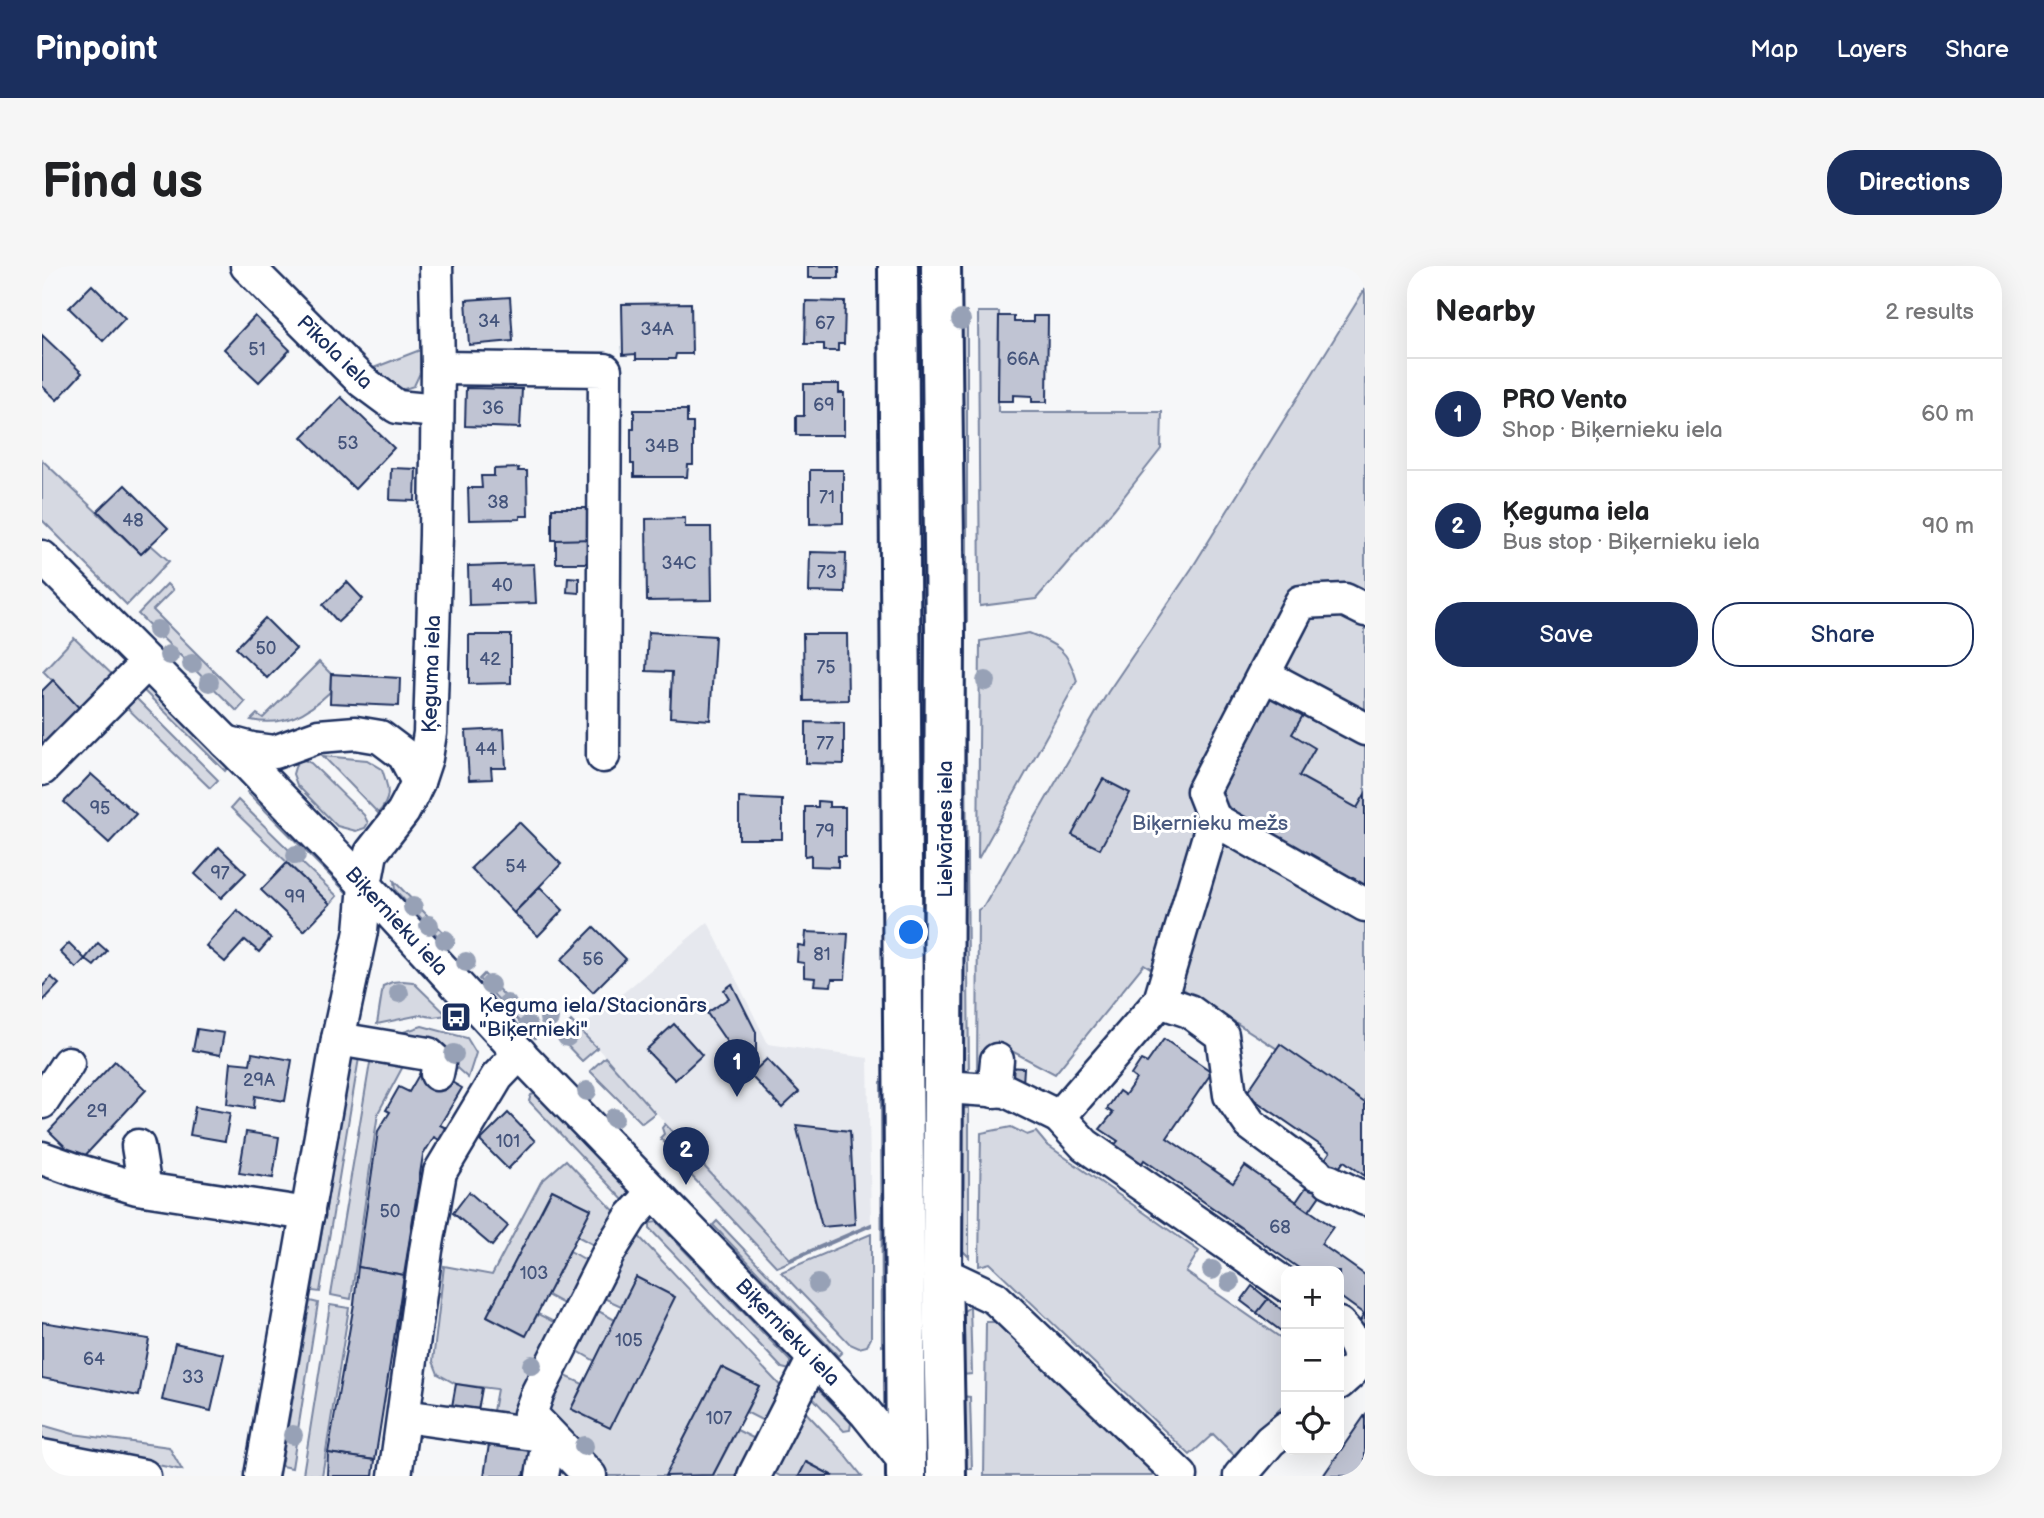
<!DOCTYPE html>
<meta charset="utf-8">
<style>
body{margin:0;font-family:"Balsamiq Sans",sans-serif;background:#f6f6f6;color:#202124}
.controls{position:absolute;right:21px;bottom:21px;display:grid;overflow:hidden;border-radius:14px;box-shadow:0 7px 28px #0002}
.controls button{width:63px;height:63px;display:grid;place-items:center;padding:0;border:0;border-bottom:2px solid #e0e0e0;background:#fff;color:#202124;font:35px sans-serif}
.you{position:absolute;left:870px;top:667px;width:24px;height:24px;margin:-18px;border:5px solid #fff;border-radius:50%;background:#1a73e8;box-shadow:0 0 0 10px #1a73e833}
.badge{display:grid;place-items:center;width:46px;height:46px;border-radius:50%;background:#1b2f5e;color:#fff;font-size:23px;font-weight:700}
.pin{position:absolute;translate:-50% -58px;filter:drop-shadow(0 2px 4px #0008)}
.pin::after{content:'';position:absolute;top:37px;width:24px;height:21px;background:inherit;clip-path:polygon(0 0,100% 0,50% 100%)}
.list{margin:0;padding:0;list-style:none}
h2{display:flex;justify-content:space-between;align-items:center;height:91px;margin:0;padding:0 28px;font-size:30px}
h2 small{font-size:23px;font-weight:400;color:#757577}
.list li{display:grid;grid-template-columns:46px 1fr auto;gap:21px;align-items:center;box-sizing:border-box;height:112px;padding:0 28px;border-top:2px solid #e0e0e0}
.list b{display:block;font-size:26px;white-space:nowrap}
.list p{margin:0;font-size:23px;white-space:nowrap;color:#757577}
.list em{font-size:23px;font-style:normal;color:#757577}
.actions{display:flex;gap:14px;padding:21px 28px}
.actions a{flex:1;padding:16px 0;border:2px solid #1b2f5e;border-radius:28px;text-align:center;font-size:24px;color:#1b2f5e}
.actions .main{background:#1b2f5e;color:#fff}
.icon{flex:none;width:38px;height:38px;fill:none;stroke:currentColor;stroke-width:2;stroke-linecap:round;stroke-linejoin:round}
.map{position:relative;flex:none;width:1323px;height:1210px;overflow:hidden;border-radius:28px}
header{display:flex;align-items:center;gap:42px;box-sizing:border-box;height:98px;padding:0 35px;background:#1b2f5e;color:#fff}
header strong{font-size:33px}
nav{display:flex;gap:38px;margin-inline-start:auto;font-size:24px}
.intro{display:flex;align-items:center;justify-content:space-between;box-sizing:border-box;height:168px;padding:0 42px}
h1{margin:0;font-size:49px}
.button{padding:18px 32px;border-radius:28px;background:#1b2f5e;color:#fff;font-size:24px;font-weight:700}
main{display:flex;gap:42px;padding:0 42px}
aside{flex:1;background:#fff;border-radius:28px;box-shadow:0 7px 28px #0002}
.map>svg:first-child{display:block}
</style>
<header>
<strong>Pinpoint</strong>
<nav><a>Map</a><a>Layers</a><a>Share</a></nav>
</header>
<div class="intro"><h1>Find us</h1><a class="button">Directions</a></div>
<main>
<div class="map">
<svg width="1323" height="1210" viewBox="0 0 1323 1210">
<rect width="100%" height="100%" fill="#f6f7f9"/>
<filter id="ink" filterUnits="userSpaceOnUse"><feTurbulence type="fractalNoise" baseFrequency=".0143" numOctaves="2"/><feDisplacementMap in="SourceGraphic" scale="14" xChannelSelector="R" yChannelSelector="G"/><feConvolveMatrix kernelMatrix="1 2 1 2 8 2 1 2 1" color-interpolation-filters="sRGB"/></filter>
<g filter="url(#ink)">
<!-- built -->
<path fill="#e6e8ee" d="M666,656l60,122 100,14 3,166 -81,36 -210,-231z"/>
<!-- green -->
<g fill="#d6d9e2" stroke="#7884a0" stroke-width="2">
<path d="M870,0h11l-1,113h-10z"/>
<path d="M1323,23v816l-221,-141 -89,110 -47,-25h-14l-4,27 -13,3 1,-169 6,-4 124,-214 84,-124z"/>
<path d="M912,46h13v310l-9,1z"/>
<path d="M936,46h21l-1,100h164l-1,37 -47,60 -78,90 -56,7z"/>
<path d="M378,84v23l-6,13 -13,4 -11,-1 -19,-20z"/>
<path d="M869,154l10,1 7,564h-10z"/>
<path d="M0,194l99,94 10,-9 18,16 -42,44 -85,-85z"/>
<path d="M125,318l6,6 -20,20 92,92 -8,9 -99,-97z"/>
<path d="M987,367c29,12 39,17 48,48l-99,178 2,-218z"/>
<path d="M32,372l46,44 -33,34 -44,-45z"/>
<path d="M923,378l4,435 -9,-5 -3,-428z"/>
<path d="M277,396l12,12 -1,18c-23,22 -46,35 -79,28l6,-6 6,4z"/>
<path d="M99,414l87,87 -3,4 -88,-87z"/>
<path d="M87,425l89,89 -8,8 -89,-86z"/>
<path d="M281,490l44,4 15,9c6,19 11,28 -4,44z"/>
<path d="M260,493l9,4 53,52 4,8 -3,5 -9,3 -19,-5 -40,-41 -4,-11 3,-10z"/>
<path d="M208,523l98,99v6l-101,-102z"/>
<path d="M196,534l54,53 4,-3 5,5 -3,4 39,37 -7,8 -99,-96z"/>
<path d="M352,615l60,62 -5,5 -54,-58z"/>
<path d="M442,708l56,59 -5,5 -56,-59z"/>
<path d="M361,715l10,1 34,33 -14,2 -13,-2 -43,9 6,-38 9,-4z"/>
<path d="M529,755l26,27 -15,13 -24,-25z"/>
<path d="M380,760l45,12 9,15 -8,25 -36,-32 -47,-8z"/>
<path d="M311,790l6,2 -39,234 -8,-1 38,-227z"/>
<path d="M329,791h37l-30,56 -27,186 -20,-4z"/>
<path d="M563,791l50,56 -13,10 -52,-52z"/>
<path d="M846,815v264l-6,1 -1,-264z"/>
<path d="M495,827l93,98 -1,8 -6,1 -94,-99 2,-6z"/>
<path d="M918,842h9v149l-10,-10z"/>
<path d="M623,858l125,135 81,-35v2l-94,41 -92,-98 8,-9 -21,-20 -5,5 -7,-7 4,-4 -2,-6z"/>
<path d="M969,861l16,8 9,-3 10,12 153,107 -13,21 98,68 2,-2v65l-52,52 -21,-21 -23,21 -200,-192 -11,3 2,-133z"/>
<path d="M524,894l58,61 -19,30 -28,-15 14,-27 -39,-19 -65,126 38,20 13,-22 26,13 -40,87 -33,8 6,-33 -41,-5 -18,-10 -5,-13 11,-95 48,9 49,-93z"/>
<path d="M675,955l125,131 -4,4 -125,-131z"/>
<path d="M615,956l133,139v9l-8,-2 -132,-139v-6z"/>
<path d="M589,962l157,166 -15,32 -27,-14 13,-26 -38,-19 -56,109h-65l-63,-62 20,-42 26,12 -12,25 65,-131 -15,28 -26,-12z"/>
<path d="M829,968v104l-4,8 -8,2 -9,-4 -69,-72z"/>
<path d="M528,985l25,14 -22,44 -26,-14z"/>
<path d="M268,1035l8,2 -26,165 -11,-2z"/>
<path d="M288,1039l19,3 -27,168 -19,-2z"/>
<path d="M549,1041l24,13 -20,41 -24,-14z"/>
<path d="M928,1041l2,67 -10,1 -1,-62z"/>
<path d="M944,1056h11l155,148v6h-168z"/>
<path d="M768,1122h7l34,35 -1,7 -6,1 -35,-37z"/>
<path d="M920,1130l8,1 2,72h-11z"/>
<path d="M756,1138l45,48 19,24h-29l-26,-14 -8,14h-19l-14,-8z"/>
<path d="M0,1159l31,9 96,13 13,23 -140,-29z"/>
<path d="M695,1164l26,13 -18,33h-30l-2,-1z"/>
</g>
<!-- building -->
<g fill="#c0c4d3" stroke="#1b2f5e" stroke-width="2">
<rect x="766" y="0" width="31" height="12"/>
<path d="M50,19l33,33 -22,23 -34,-33z"/>
<path d="M468,31l3,44 -44,4 -3,-45z"/>
<path d="M764,35l39,1 -1,42h-6v7h-14v-7h-19z"/>
<path d="M649,37l1,51h-16l-1,5h-39v-5l-13,1 -1,-51z"/>
<path d="M213,50l35,34 -31,32 -35,-33z"/>
<path d="M957,50h15v6h19v-6h15l-1,86h-15v-6l-19,-1v6h-15z"/>
<path d="M0,69l40,38 -25,27 -15,-14z"/>
<path d="M762,118h35v9h5v42h-48v-19h8z"/>
<path d="M424,122l56,1 -2,39 -55,-2z"/>
<path d="M299,131l53,51 -39,41 -53,-52z"/>
<path d="M592,144h53v13h6v42h-5l-1,12h-53v-13h-3v-35h3z"/>
<path d="M349,202l25,1 -1,32 -25,-1z"/>
<path d="M477,202l-1,3h9l1,45h-8v3l-51,1 -1,-32h14l-1,-12h13v-7z"/>
<path d="M768,204h33v53l-33,1z"/>
<path d="M83,219l43,43 -27,26 -43,-43z"/>
<rect x="510" y="242" width="36" height="32"/>
<path d="M643,252v9h26l1,73 -65,1 -1,-82z"/>
<path d="M552,273v24h-38v-23z"/>
<path d="M768,286l36,1 -1,40 -36,-1z"/>
<path d="M492,298l2,39 -67,2 -1,-39z"/>
<path d="M526,311l11,1v15l-12,-1z"/>
<path d="M305,316l16,17 -25,23 -15,-17z"/>
<path d="M223,352l31,31 -29,29 -31,-30z"/>
<path d="M606,366l67,4 -5,84 -40,-3 2,-45 -26,-1z"/>
<path d="M761,368h44l1,66 -44,1z"/>
<path d="M427,369h42v48l-42,1z"/>
<path d="M289,408l69,4 -1,28 -69,-3z"/>
<path d="M11,414l31,33 -42,40v-62z"/>
<path d="M1226,426l37,20 -13,22 23,14 -16,28 58,32 8,-14v91l-156,-87z"/>
<path d="M764,456l38,1v41l-38,-1z"/>
<path d="M462,463l2,39h-15l1,11 -23,1 -3,-49z"/>
<path d="M49,508l45,40 -27,29 -45,-41z"/>
<path d="M1061,513l27,14 -30,56 -28,-14z"/>
<path d="M697,532l43,2v39h-43z"/>
<path d="M776,535l11,1v5h16v49h-7v11l-27,-1v-11l-6,1v-49h13z"/>
<path d="M477,556l42,42 -47,49 -43,-45z"/>
<path d="M177,581l27,26 -25,25 -26,-24z"/>
<path d="M245,597l43,41 -26,27 -43,-41z"/>
<path d="M498,621l23,23 -25,26 -24,-23z"/>
<path d="M195,644l34,28 -12,14 -14,-12 -20,22 -19,-16z"/>
<path d="M552,661l32,32 -33,33 -32,-32z"/>
<path d="M764,666l42,2 -3,45h-13l-1,7 -17,-1 1,-7 -11,-1v-14l-7,-1 1,-17 7,1z"/>
<path d="M27,677l16,16 -9,9 -16,-16z"/>
<path d="M56,677l9,8 -13,15 -9,-7z"/>
<path d="M9,711l8,7 -17,18v-15z"/>
<path d="M690,718l24,48v24l-12,11 -37,-54 22,-15 -5,-8z"/>
<path d="M632,758l28,31 -27,25 -29,-30z"/>
<path d="M155,763l27,4 -4,22 -27,-5z"/>
<path d="M1122,773l48,33 -45,66 66,45 12,-17 88,61 -12,17 44,31v52l-6,-4 5,-9 -25,-18v-25h-36l-159,-111 -5,8 -28,-19 7,-8 -18,-12 13,-16 -6,-4 12,-18 6,4 11,-16 -5,-4 10,-15 6,3z"/>
<path d="M1238,778l85,59v73l-21,-15 -35,50 -13,-9 34,-50 -84,-58z"/>
<path d="M210,787l40,7 -7,41 -30,-5 -1,12 -27,-4 4,-42 19,2z"/>
<path d="M725,793l32,33 -17,16 -32,-33z"/>
<path d="M73,795l31,29 -66,71 -31,-30z"/>
<path d="M382,800l38,22 -22,37 10,5 -7,12 -9,-5 -11,18 -19,120 -46,-8 20,-136 12,-19 -4,-2 13,-23 10,5z"/>
<path d="M966,801l16,1 -1,16 -16,-1z"/>
<path d="M153,841l35,6 -5,28 -35,-6z"/>
<path d="M466,847l27,28 -27,28 -28,-28z"/>
<path d="M754,859l54,6 5,93 -33,3z"/>
<path d="M204,866l33,5 -6,41 -34,-5z"/>
<path d="M510,924l39,19 -65,127 -39,-20z"/>
<path d="M427,926l39,34 -16,20 -39,-33z"/>
<path d="M316,1001l46,8 -29,185 -47,-7 26,-149z"/>
<path d="M594,1011l39,20 -65,131 -39,-19z"/>
<path d="M1210,1020l16,13 -11,14 -16,-12z"/>
<path d="M1226,1033l18,14 -1,21 -28,-21z"/>
<path d="M0,1056l107,17 -10,57 -97,-18z"/>
<path d="M133,1077l49,11 -13,57 -49,-11z"/>
<path d="M679,1101l38,19 -46,89 -48,1z"/>
<path d="M414,1118l26,4 -5,28 -26,-4z"/>
<path d="M1323,1149v61h-42z"/>
<path d="M448,1172l47,8 -5,30h-48z"/>
<path d="M286,1187l47,7 -2,16h-46z"/>
<path d="M764,1196l27,14h-34z"/>
</g>
<g fill="none" stroke-linecap="round" stroke-linejoin="round">
<!-- minor casing -->
<g stroke="#1b2f5e" stroke-width="37">
<g id="minor">
<path d="M205,0l115,115 35,26 40,4"/>
<path d="M396,102l167,2 -2,386"/>
<path d="M0,291l203,204 120,124 159,173 290,300 51,54 41,51"/>
<path d="M1222,409l101,54"/>
<path d="M184,476l26,7 23,3 44,-16 37,-3 24,4 24,18 14,27"/>
<path d="M0,503l105,-106"/>
<path d="M1172,553l151,86"/>
<path d="M1118,735l29,10 33,24 8,60 20,29 66,49"/>
<path d="M296,773l90,15 11,10 -2,10"/>
<path d="M902,821l62,4 53,26 26,28 201,140"/>
<path d="M952,825l3,-31"/>
<path d="M0,836l26,-39"/>
<path d="M1017,851l101,-116 54,-182 -11,-28 98,-189 44,-2 20,10"/>
<path d="M96,880l7,43"/>
<path d="M0,892l34,12 61,18 171,26"/>
<path d="M1287,915l36,18"/>
<path d="M900,1007l53,25 186,178"/>
<path d="M1297,1058c10,10 24,28 17,42 -4,6 -12,12 -17,17"/>
<path d="M362,1150l145,20 -7,40"/>
<path d="M0,1190l102,20"/>
<path d="M219,1210l77,-437 23,-108 4,-46 6,-32 32,-41 9,-17 6,-13 8,-24 4,-25 6,-198 2,-167 -2,-102"/>
<path d="M353,1210l31,-226 14,-78 57,-95 23,-24"/>
<path d="M548,1210l-60,-62 8,-22 71,-140 22,-35 23,-25"/>
<path d="M712,1210l60,-118"/>
<path d="M1198,1210l30,-35 16,-13"/>
</g>
</g>
<!-- major casing -->
<g stroke="#1b2f5e" stroke-width="44">
<g id="major">
<path d="M856,0l8,1210"/>
<path d="M899,0l4,370 -3,637 4,203"/>
</g>
</g>
<!-- minor -->
<use href="#minor" stroke="#fff" stroke-width="32"/>
<!-- major -->
<use href="#major" stroke="#fff" stroke-width="38"/>
</g>
<!-- trees -->
<g fill="#97a1b6">
<circle cx="919" cy="54" r="10"/>
<circle cx="115" cy="364" r="10"/>
<circle cx="127" cy="389" r="10"/>
<circle cx="150" cy="398" r="10"/>
<circle cx="944" cy="415" r="10"/>
<circle cx="167" cy="416" r="10"/>
<circle cx="254" cy="589" r="10"/>
<circle cx="371" cy="641" r="10"/>
<circle cx="387" cy="659" r="10"/>
<circle cx="403" cy="674" r="10"/>
<circle cx="424" cy="696" r="10"/>
<circle cx="448" cy="719" r="10"/>
<circle cx="357" cy="727" r="10"/>
<circle cx="465" cy="738" r="10"/>
<circle cx="507" cy="753" r="10"/>
<circle cx="486" cy="760" r="10"/>
<circle cx="525" cy="771" r="10"/>
<circle cx="412" cy="788" r="10"/>
<circle cx="545" cy="825" r="10"/>
<circle cx="572" cy="852" r="10"/>
<circle cx="1170" cy="1004" r="10"/>
<circle cx="1188" cy="1016" r="10"/>
<circle cx="776" cy="1018" r="10"/>
<circle cx="490" cy="1099" r="10"/>
<circle cx="251" cy="1169" r="10"/>
<circle cx="542" cy="1180" r="10"/>
</g>
</g>
<!-- icons -->
<defs>
<g id="bus-square" transform="scale(1.575)"><rect x="-9" y="-9" width="18" height="18" rx="4" fill="#1b2f5e" stroke="#fff"/><path d="M-5-6H5V4H4V6H2V4H-2V6H-4V4H-5ZM-3.5-4V0h7V-4ZM-3.5 1.2v1.5H-2V1.2ZM2 1.2v1.5H3.5V1.2Z" fill="#fff"/></g>
</defs>
<g fill-rule="evenodd">
<use href="#bus-square" x="414" y="751"/>
</g>
<g text-anchor="middle" stroke-width="6" stroke-linejoin="round" paint-order="stroke">
<!-- number labels -->
<g font-size="18" fill="#44547b">
<text x="447" y="61">34</text>
<text x="783" y="63">67</text>
<text x="615" y="69">34A</text>
<text x="215" y="89">51</text>
<text x="981" y="99">66A</text>
<text x="782" y="145">69</text>
<text x="451" y="148">36</text>
<text x="306" y="183">53</text>
<text x="620" y="186">34B</text>
<text x="785" y="237">71</text>
<text x="456" y="242">38</text>
<text x="91" y="260">48</text>
<text x="637" y="303">34C</text>
<text x="785" y="312">73</text>
<text x="460" y="325">40</text>
<text x="224" y="388">50</text>
<text x="448" y="399">42</text>
<text x="784" y="407">75</text>
<text x="783" y="483">77</text>
<text x="444" y="489">44</text>
<text x="58" y="548">95</text>
<text x="783" y="571">79</text>
<text x="474" y="606">54</text>
<text x="178" y="613">97</text>
<text x="253" y="637">99</text>
<text x="780" y="694">81</text>
<text x="551" y="699">56</text>
<text x="217" y="820">29A</text>
<text x="55" y="851">29</text>
<text x="466" y="881">101</text>
<text x="348" y="951">50</text>
<text x="1238" y="967">68</text>
<text x="492" y="1013">103</text>
<text x="587" y="1080">105</text>
<text x="52" y="1099">64</text>
<text x="151" y="1117">33</text>
<text x="677" y="1158">107</text>
</g>
<!-- street labels -->
<g font-size="21" fill="#1b2f5e" stroke="#fff">
<text transform="translate(293 86) rotate(44)" y="7">Pīkola iela</text>
<text transform="translate(389 408) rotate(-88)" y="7">Ķeguma iela</text>
<text transform="translate(903 563) rotate(-90)" y="7">Lielvārdes iela</text>
<text transform="translate(355 655) rotate(47)" y="7">Biķernieku iela</text>
<text transform="translate(746 1066) rotate(46)" y="7">Biķernieku iela</text>
</g>
<!-- park labels -->
<g font-size="21" fill="#4a5a7f" stroke="#fff">
<text x="1168" y="564">Biķernieku mežs</text>
</g>
<!-- poi labels -->
<g font-size="21" fill="#1b2f5e" stroke="#fff" text-anchor="start">
<text x="437" y="746">Ķeguma iela/Stacionārs<tspan x="437" dy="24">"Biķernieki"</tspan></text>
</g>
</g>
</svg>
<div class="controls">
<button>+</button>
<button>−</button>
<button><svg class="icon" aria-label="locate" viewBox="0 0 24 24"><circle cx="12" cy="12" r="6"/><path d="M12 2v4M12 18v4M2 12h4M18 12h4"/></svg></button>
</div>
<div class="you"></div>
<div class="pin badge" style="left:695px;top:831px">1</div>
<div class="pin badge" style="left:644px;top:919px">2</div>
</div>
<aside>
<h2>Nearby<small>2 results</small></h2>
<ul class="list">
<li><span class="badge">1</span><div><b>PRO Vento</b><p>Shop · Biķernieku iela</p></div><em>60 m</em></li>
<li><span class="badge">2</span><div><b>Ķeguma iela</b><p>Bus stop · Biķernieku iela</p></div><em>90 m</em></li>
</ul>
<div class="actions"><a class="main">Save</a><a>Share</a></div>
</aside>
</main>
